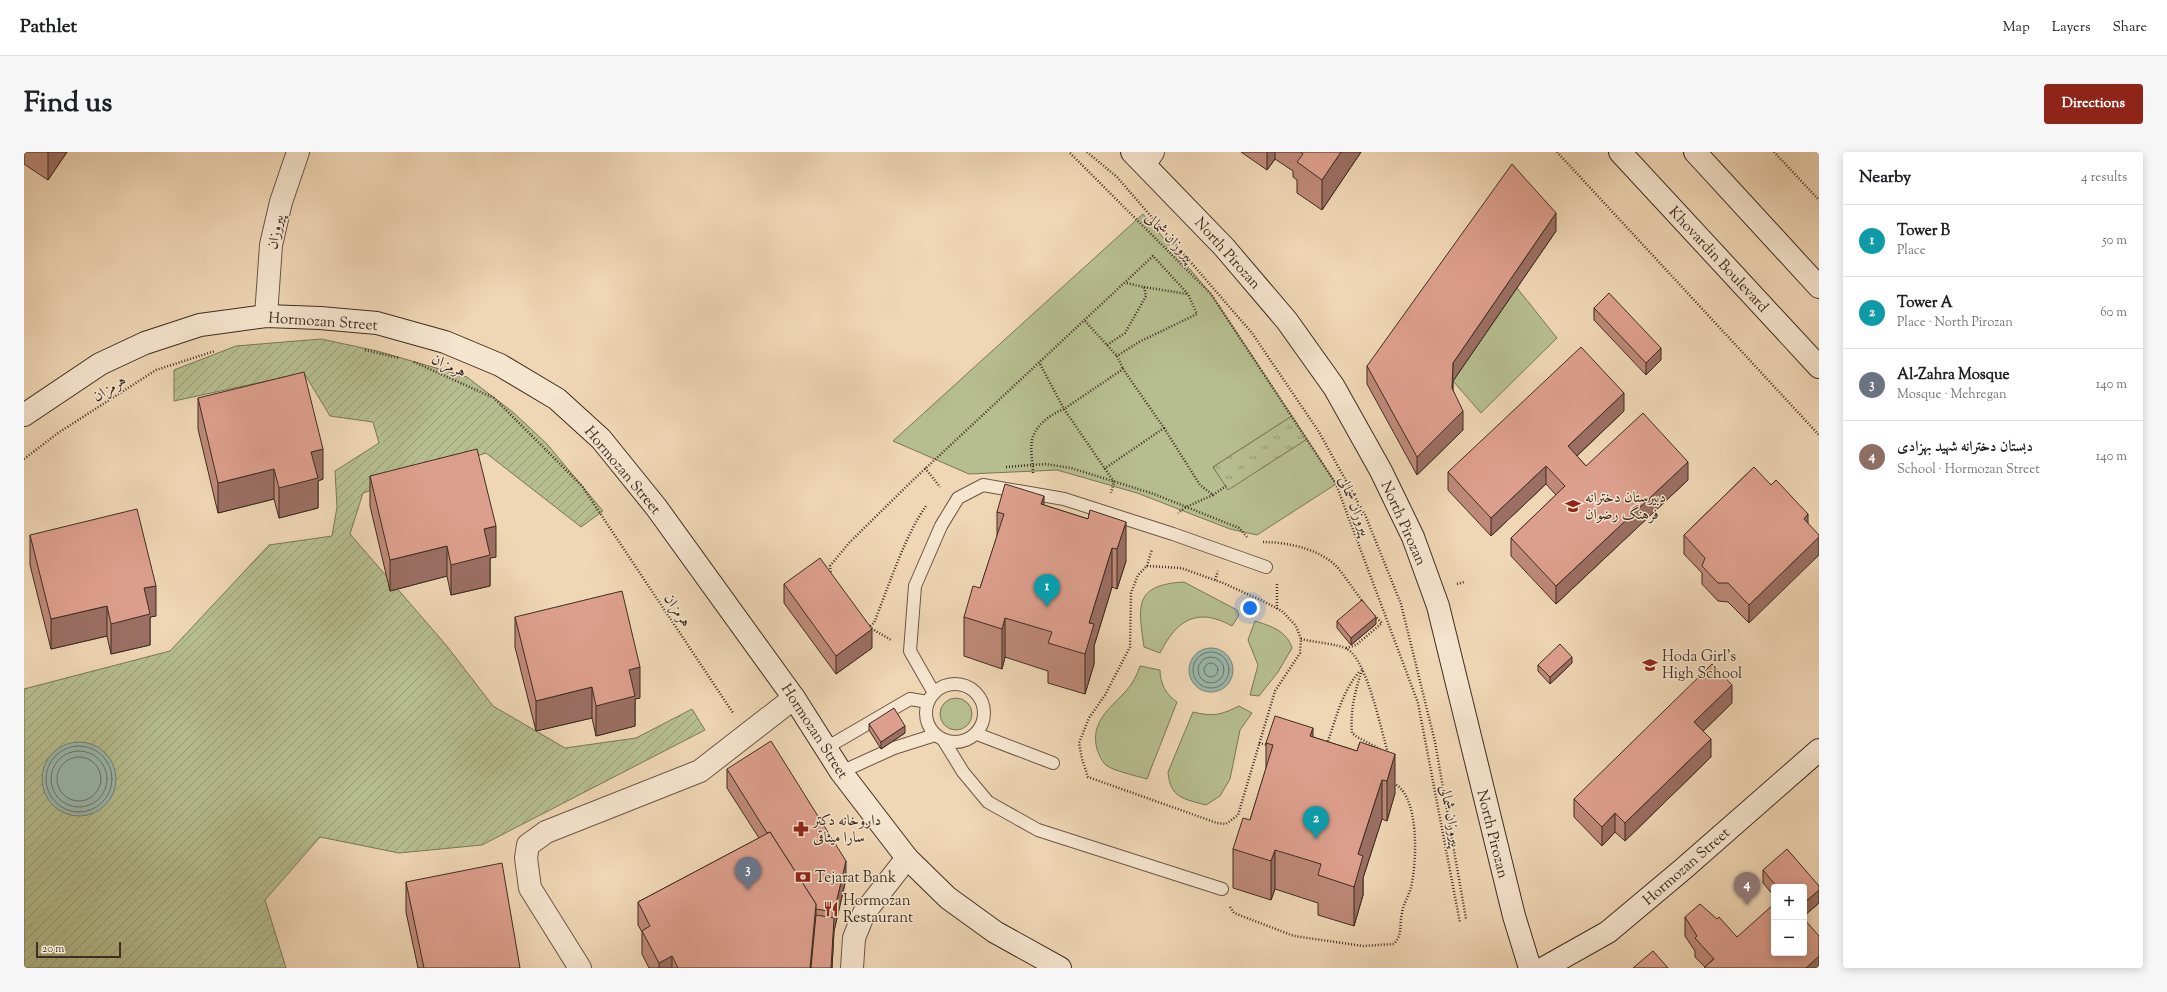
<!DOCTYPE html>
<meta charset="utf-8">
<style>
body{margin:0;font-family:"Sorts Mill Goudy",Amiri,serif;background:#f6f6f6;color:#202124}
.controls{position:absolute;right:12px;bottom:12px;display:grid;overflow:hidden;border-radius:4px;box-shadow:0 2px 10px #0003}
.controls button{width:36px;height:36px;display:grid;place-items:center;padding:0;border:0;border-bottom:1px solid #e0e0e0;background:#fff;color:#202124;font:20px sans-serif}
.scale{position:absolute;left:12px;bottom:10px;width:85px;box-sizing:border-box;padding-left:4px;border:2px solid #3f2d21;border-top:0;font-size:11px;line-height:14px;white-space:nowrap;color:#3f2d21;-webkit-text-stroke:3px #f5e4ce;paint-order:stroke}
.you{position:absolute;left:1226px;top:456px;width:14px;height:14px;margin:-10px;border:3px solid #fff;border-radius:50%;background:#1a73e8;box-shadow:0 0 0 6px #1a73e833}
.badge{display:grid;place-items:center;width:26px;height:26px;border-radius:50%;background:#8f2418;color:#fff;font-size:13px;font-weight:700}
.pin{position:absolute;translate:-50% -33px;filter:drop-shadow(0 1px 2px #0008)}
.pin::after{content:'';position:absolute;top:21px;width:14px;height:12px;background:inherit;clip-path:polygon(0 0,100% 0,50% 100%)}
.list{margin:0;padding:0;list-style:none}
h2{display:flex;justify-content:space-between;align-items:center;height:52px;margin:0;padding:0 16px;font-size:17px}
h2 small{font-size:13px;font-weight:400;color:#757577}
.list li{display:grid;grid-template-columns:26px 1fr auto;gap:12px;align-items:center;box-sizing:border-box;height:72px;padding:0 16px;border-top:1px solid #e0e0e0}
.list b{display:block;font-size:15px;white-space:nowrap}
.list p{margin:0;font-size:13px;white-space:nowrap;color:#757577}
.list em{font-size:13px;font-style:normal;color:#757577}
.map{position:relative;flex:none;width:1795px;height:816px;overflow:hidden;border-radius:4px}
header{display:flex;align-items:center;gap:24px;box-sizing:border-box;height:56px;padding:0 20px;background:#fff;border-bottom:1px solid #e0e0e0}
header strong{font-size:19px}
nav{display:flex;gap:22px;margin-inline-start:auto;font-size:14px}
.intro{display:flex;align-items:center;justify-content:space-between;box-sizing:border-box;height:96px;padding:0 24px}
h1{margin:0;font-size:28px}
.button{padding:10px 18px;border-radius:4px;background:#8f2418;color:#fff;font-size:14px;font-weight:700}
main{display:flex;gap:24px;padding:0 24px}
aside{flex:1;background:#fff;border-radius:4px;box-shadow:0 2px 10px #0003}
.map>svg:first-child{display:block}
</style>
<header>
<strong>Pathlet</strong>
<nav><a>Map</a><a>Layers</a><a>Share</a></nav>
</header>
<div class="intro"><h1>Find us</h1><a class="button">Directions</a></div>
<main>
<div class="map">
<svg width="1795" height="816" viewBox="0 0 1795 816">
<defs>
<pattern id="park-tufts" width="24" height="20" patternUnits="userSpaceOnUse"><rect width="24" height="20" fill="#b6be8f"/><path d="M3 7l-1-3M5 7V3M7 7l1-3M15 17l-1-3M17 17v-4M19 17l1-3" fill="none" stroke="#959b74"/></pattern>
<pattern id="garden-furrows" width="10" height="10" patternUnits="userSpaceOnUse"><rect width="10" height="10" fill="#b6be8f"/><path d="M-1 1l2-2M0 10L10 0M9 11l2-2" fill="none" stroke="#959b74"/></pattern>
</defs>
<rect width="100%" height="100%" fill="#efd6b4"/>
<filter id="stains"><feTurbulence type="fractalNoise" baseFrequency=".005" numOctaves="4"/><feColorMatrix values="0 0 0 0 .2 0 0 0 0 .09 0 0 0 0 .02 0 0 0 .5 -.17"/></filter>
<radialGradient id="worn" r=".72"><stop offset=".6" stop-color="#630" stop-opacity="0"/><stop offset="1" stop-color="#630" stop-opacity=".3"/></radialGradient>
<!-- grass -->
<g fill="#b6be8f" stroke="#7a7658">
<path d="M1119,62l68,80 81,122 -79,51 15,22 79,-50 29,45 -79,51 -27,-6 -93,-36 -80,-23 -88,4 -76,-33z"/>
<path d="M1493,136l40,50 -76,75 -28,-32z"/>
<path d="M1160,430l53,28 2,5 -7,11c-34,-19 -55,-7 -72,27l-16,-6c-6,-42 -10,-62 40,-65z"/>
<path d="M1231,469c16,5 32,10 37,27l-14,24 -19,24 -9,-1 8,-30 -10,-25z"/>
<path d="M1116,514l20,4c0,13 6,25 17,32l-30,77c-10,-3 -34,-8 -41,-14 -5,-4 -7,-11 -9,-16 -7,-26 12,-40 28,-57 7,-7 12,-17 15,-26z"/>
<circle cx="932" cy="562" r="16"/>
<path d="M1215,554l13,7 -12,17 -10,49 -10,17 -14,9c-22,-6 -36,-7 -38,-33l25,-60c20,5 28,3 46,-6z"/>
</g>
<!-- park -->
<path fill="url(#park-tufts)" stroke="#7a7658" d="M1268,264l15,23 -79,51 -15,-23z"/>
<!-- garden -->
<path fill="url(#garden-furrows)" stroke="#7a7658" d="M297,187l56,12 90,26 47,36 33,31 56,67 -22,16 -95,-74 -123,40 -13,41 96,111 47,61 72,42 71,-10 56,-29 13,21 -223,115 -83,8 -79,-16 -55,63 21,68h-262v-279l146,-38 99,-106 63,-9 5,-29 -2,-36 44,-28 -6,-21 -43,-6 -26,-43 -130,28v-31l62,-24z"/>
<!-- water -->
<g fill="#9ab9ad" stroke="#768175">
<circle cx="1187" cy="518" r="22"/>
<circle cx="55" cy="627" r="37"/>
</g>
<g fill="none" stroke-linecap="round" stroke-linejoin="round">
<!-- shore -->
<g stroke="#6c7367" stroke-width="1">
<circle cx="1187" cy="518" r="18"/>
<circle cx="1187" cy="518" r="13"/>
<circle cx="1187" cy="518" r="7"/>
<circle cx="55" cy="627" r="33"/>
<circle cx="55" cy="627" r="28"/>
<circle cx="55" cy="627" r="22"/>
</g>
<!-- lane casing -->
<g stroke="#6b5746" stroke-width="14">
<g id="lane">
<circle cx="931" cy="561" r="29"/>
<path d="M910,541l-24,-42 5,-65 26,-60 17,-28 25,-13 81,14 109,35 93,33"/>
<path d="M953,582l76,29"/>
<path d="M920,589l19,31 25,30 50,28 184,59"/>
<path d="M802,596l84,-49 18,3"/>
<path d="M817,620l53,-24 41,-13"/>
</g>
</g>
<!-- street casing -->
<g stroke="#6b5746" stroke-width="24">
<g id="street">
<path d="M1121,12l8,-12"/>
<path d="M242,164l5,-71 10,-43 17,-50"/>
<path d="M556,816l-50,-80 -4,-30 2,-13 18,-13 154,-61 94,-73"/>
<path d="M828,816l2,-30 10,-25 43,-55"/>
</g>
</g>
<!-- secondary casing -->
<g stroke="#3f2d21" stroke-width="24">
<g id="secondary">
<path d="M1108,0l92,95 63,74 47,66 47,84 32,66 25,69 76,310 16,52"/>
<path d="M1596,0l199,215"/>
<path d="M1671,0l124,135"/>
<path d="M0,263l76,-51 45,-21 55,-18 66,-9 54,2 57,5 68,19 55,23 57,34 44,40 55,68 138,191 47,74 66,86 41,40 47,34 65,36"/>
<path d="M1520,816l64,-36 74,-62 137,-120"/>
</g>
</g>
<!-- path -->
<g stroke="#3f2d21" stroke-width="2.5" stroke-dasharray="1 2" stroke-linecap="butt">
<path d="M1063,0l30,25 135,156 67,99 47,85 35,87 34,138 31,177"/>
<path d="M1533,0l262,283"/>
<path d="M1750,0l45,48"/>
<path d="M1046,1l141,141 125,190 82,219 42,220"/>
<path d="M1120,135l43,7"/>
<path d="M1061,169l32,35"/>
<path d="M1083,193l18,-12 21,-37 -2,-9 -18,-4"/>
<path d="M341,198l34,8"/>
<path d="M390,210l80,36 88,88 151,227"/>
<path d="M1140,276l36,57 13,10 -27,12 -8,6"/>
<path d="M0,307l34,-26 98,-63 59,-19"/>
<path d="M982,315l39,-3 26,4 83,26 85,34 9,10"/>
<path d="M901,316l15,19"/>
<path d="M1080,317l60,-41 -41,-59 -59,40 50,73 -3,11"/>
<path d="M1009,321c0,-10 -3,-22 -1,-32 2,-15 19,-27 32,-32l-25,-47"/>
<path d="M1189,343l13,-9"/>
<path d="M1239,390c24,0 58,7 75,26 9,11 17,24 26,35"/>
<path d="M1123,414l34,2 42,15 42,19 17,9 14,15 5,13 -1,14 -25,38 -37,124 -12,9 -9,-1 -129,-46 -6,-18 -3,-16 10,-25 16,-23 25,-48 1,-54 7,-18z"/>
<path d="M1123,414l5,-17"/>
<path d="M807,423l-1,-9 19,-23 62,-61 242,-226 35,38 9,20 -58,28 -22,14 6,13"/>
<path d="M1191,428l3,-9"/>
<path d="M1253,432v25"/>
<path d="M1433,432l7,-2"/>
<path d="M844,474l1,1 5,-4c14,-35 31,-88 52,-117"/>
<path d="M845,475l22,13"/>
<path d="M1277,487c11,3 38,5 46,10 20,11 34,81 41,104"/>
<path d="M1322,496l10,-3 26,-22 -7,-7"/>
<path d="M1338,518c-7,21 -12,41 -10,63l5,4 23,12"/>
<path d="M1235,591l9,2"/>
<path d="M1303,592c9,-25 15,-53 33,-73"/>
<path d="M1206,755l4,6 60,23 69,10 31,-2c9,-10 5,-19 8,-31 1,-9 7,-17 9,-26 6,-24 9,-93 -18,-104"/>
</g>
<!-- lane -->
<use href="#lane" stroke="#f5e4ce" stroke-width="12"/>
<!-- street -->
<use href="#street" stroke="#f5e4ce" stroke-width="22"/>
<!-- secondary -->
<use href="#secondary" stroke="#f5e4ce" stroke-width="22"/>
</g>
<!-- wall -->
<g fill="#be8979" stroke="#3f2d21">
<path d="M0,0h43l-19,28 -24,-16z"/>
<path d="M1217,0h120l-39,58 -25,-17v-13l-4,-3v-6l-18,-12 -8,11z"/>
<path d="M1532,79l-103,150v9l10,40 -46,45 -50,-91v-18z"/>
<path d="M1570,156l67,52 -15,15 -52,-55z"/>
<path d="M174,246l125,81 -5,2v27l-39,10 -5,-19 -56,14 -20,-84z"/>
<path d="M1600,259l-47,45 9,10 102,14 -132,124 -45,-48v-18l45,-43 -10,-11 -55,52 -43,-46v-18z"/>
<path d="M1730,315l-5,156 -21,-21 -10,-1 -16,-17v-11l-18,-19v-19z"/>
<path d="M346,324l126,81 -6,1v28l-39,9 -4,-19 -57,15 -20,-85z"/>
<path d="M1020,353l44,14 2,-9 36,51 -9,28 -5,-2 -18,59v18l-9,30 -37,-11v-12l-43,-14 -3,12 -38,-13v-39l16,-29 17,-51v-25z"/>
<path d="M6,383l126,81 -6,1v28l-39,9 -4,-18 -56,13 -21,-84z"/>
<path d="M760,432l88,64 -36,26 -52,-71z"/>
<path d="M491,465l125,81 -5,1v27l-39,10 -4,-18 -56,13 -21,-84z"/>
<path d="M1313,469l39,3 -25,21 -14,-17z"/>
<path d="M1548,511l-22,21 -12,-13v-6z"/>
<path d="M1708,551l-29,28 8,26 -86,84 -10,-9 -13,14 -28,-29v-18z"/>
<path d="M845,572l36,9 -24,16 -12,-19z"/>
<path d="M1289,585l44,14 3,-9 35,51 -8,28 -5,-2 -19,59v17l-9,31 -36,-11v-12l-43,-14 -4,11 -38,-12v-39l17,-29 16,-51v-26z"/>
<path d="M703,617l119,110 -12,52 -2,37h-183l-7,-14v-22l-4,-7v-23l121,-64 -32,-50z"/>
<path d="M1739,718l56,16v17l-15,13v-29h-30v9l-11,-13z"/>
<path d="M382,730l114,86h-102l-12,-56z"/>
<path d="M1661,765l52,20 -32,30 -10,-10v-6l-10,-15z"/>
</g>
<!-- shaded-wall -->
<g fill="#9b6f63" stroke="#3f2d21">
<path d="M24,0h19l-19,28z"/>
<path d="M1243,0h8v7l-8,11z"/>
<path d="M1317,0h20l-39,58v-30z"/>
<path d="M1532,61v18l-103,150 -1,25 1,-43z"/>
<path d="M1637,196v12l-15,15v-12z"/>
<path d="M1600,241v18l-56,53v-18z"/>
<path d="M1439,259v19l-46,45v-18z"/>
<path d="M299,297v30l-5,2v27l-39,10v-30l32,-36z"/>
<path d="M1664,310v18l-132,124v-18z"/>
<path d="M1522,314v18l-55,52v-18z"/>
<path d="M250,317v30l-56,14v-30z"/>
<path d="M1020,344v39l-3,-31z"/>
<path d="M1784,362v19l-4,-14z"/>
<path d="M1102,370v39l-9,28v-40z"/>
<path d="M472,374v31l-6,1v28l-39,9v-30l33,-36z"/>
<path d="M1795,385v18l-70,68v-18z"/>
<path d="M423,394v30l-57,15v-31z"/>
<path d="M1088,396v39l-18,59v18l-9,30v-40l4,-31z"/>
<path d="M132,434v30l-6,1v28l-39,9v-30l33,-36z"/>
<path d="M83,454v30l-56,13v-30z"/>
<path d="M1352,465v7l-25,21v-7z"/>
<path d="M981,466v39l-3,12v-40z"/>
<path d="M848,477v19l-36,26v-18z"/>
<path d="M1548,505v6l-22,21v-7z"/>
<path d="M616,515v31l-5,1v27l-39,10v-30l33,-36z"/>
<path d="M1708,533v18l-38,37v-18z"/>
<path d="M568,535v31l-56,13v-30z"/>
<path d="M881,574v7l-24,16v-7z"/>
<path d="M1289,576v39l-3,-31z"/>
<path d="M1687,587v18l-86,84v-18z"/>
<path d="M1371,602v39l-8,28v-40z"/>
<path d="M1358,628v39l-19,59v17l-9,31v-39l4,-33z"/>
<path d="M1591,661v19l-13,14v-19z"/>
<path d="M1251,698v39l-4,11v-39z"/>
<path d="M822,709v18l-12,52 -2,37h-1l3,-56z"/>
<path d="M1795,738v13l-15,13v-13z"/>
<path d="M792,752v23l-4,41h-2z"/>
<path d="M648,804v12h-13v-5z"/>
<path d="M1795,804v12h-13z"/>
</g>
<!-- building -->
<g fill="#dd9f8d" stroke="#3f2d21">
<path d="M1277,0h40l-19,28 -25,-18 6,-8z"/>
<path d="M1488,12l44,49 -103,150 -1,25 11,23 -46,46 -50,-91z"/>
<path d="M1585,141l52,55 -15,15 -52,-55z"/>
<path d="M1557,195l43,46 -56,53 18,20 57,-53 45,49 -132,124 -45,-48 54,-52 -19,-20 -55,52 -43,-46z"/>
<path d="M280,220l19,77 -12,3 7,26 -39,10 -5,-19 -56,14 -20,-85z"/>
<path d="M453,297l19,77 -12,3 6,26 -39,10 -4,-19 -57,14 -20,-84z"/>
<path d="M1730,315l17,18 5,-5 32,34 -4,5 15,16v2l-70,68 -21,-22h-10l-16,-17 3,-8 -21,-23z"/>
<path d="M981,332l39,12 -3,8 47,15 2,-9 36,12 -9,27 -5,-1 -23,75 5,1 -9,30 -37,-11 4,-11 -47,-14 -3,11 -38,-12 9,-31 7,2 24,-74 -7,-2z"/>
<path d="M113,357l19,77 -12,2 6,26 -39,10 -4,-18 -56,13 -21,-84z"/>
<path d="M796,406l52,71 -36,27 -52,-72z"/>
<path d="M598,439l18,76 -11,3 6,26 -39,10 -4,-19 -56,14 -21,-84z"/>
<path d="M1338,448l14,17 -25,21 -14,-17z"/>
<path d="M1536,492l12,13 -22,20 -12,-12z"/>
<path d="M1688,512l20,21 -38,37 17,17 -86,84 -10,-10 -13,14 -28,-28z"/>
<path d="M870,556l11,18 -24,16 -12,-18z"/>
<path d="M1251,564l38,12 -3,8 47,15 3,-9 35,12 -8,27 -5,-1 -24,74 5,2 -9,31 -36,-12 3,-11 -46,-14 -4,11 -38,-12 10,-31 7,2 23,-75 -7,-2z"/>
<path d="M747,589l75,120 -12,51 -18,-3v-5l-46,-72 -3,1 -40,-64z"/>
<path d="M746,680l46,72 -6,64h-132l-6,-12 -13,7 -17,-32 8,-5 -12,-24z"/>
<path d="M1763,697l32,37v4l-15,13v-16h-27l-14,-17z"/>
<path d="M478,711l18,105h-96l-18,-86z"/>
<path d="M1676,752l17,15 2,-2 18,20 37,-33v49h30v-34l15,17v20l-13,12h-102l10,-9 -19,-21 2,-2 -12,-19z"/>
<path d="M792,763l18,3 -3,50h-20z"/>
<path d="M1629,799l15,17h-35z"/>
</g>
<!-- icons -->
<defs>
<g id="school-bare" transform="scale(1.2)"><path d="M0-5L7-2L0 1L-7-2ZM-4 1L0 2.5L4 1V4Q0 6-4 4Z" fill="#8f2418" stroke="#f5e4ce" stroke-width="2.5" paint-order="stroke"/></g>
<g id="pharmacy-bare" transform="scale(1.2)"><path d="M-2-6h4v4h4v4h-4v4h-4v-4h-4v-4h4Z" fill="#8f2418" stroke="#f5e4ce" stroke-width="2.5" paint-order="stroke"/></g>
<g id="bank-bare" transform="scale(1.2)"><path d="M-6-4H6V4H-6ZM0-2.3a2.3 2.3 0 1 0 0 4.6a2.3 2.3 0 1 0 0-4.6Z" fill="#8f2418" stroke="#f5e4ce" stroke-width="2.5" paint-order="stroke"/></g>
<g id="restaurant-bare" transform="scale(1.2)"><path d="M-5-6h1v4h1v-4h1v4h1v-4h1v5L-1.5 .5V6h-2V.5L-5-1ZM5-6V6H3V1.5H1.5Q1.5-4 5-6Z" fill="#8f2418" stroke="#f5e4ce" stroke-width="2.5" paint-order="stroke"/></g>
</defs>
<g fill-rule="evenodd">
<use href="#school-bare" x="1549" y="354"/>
<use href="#school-bare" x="1626" y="513"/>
<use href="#pharmacy-bare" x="777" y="677"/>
<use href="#bank-bare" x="779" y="725"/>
<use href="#restaurant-bare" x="807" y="757"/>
</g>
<g text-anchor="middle" stroke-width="3" stroke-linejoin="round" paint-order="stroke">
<!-- street labels -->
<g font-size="15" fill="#3f2d21" stroke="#f5e4ce">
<text transform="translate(251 80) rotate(-79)" y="5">پیروزان</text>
<text transform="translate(1146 85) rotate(45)" y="5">پیروزان شمالی</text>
<text transform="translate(1204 101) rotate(48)" y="5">North Pirozan</text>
<text transform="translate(1695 107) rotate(47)" y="5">Khovardin Boulevard</text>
<text transform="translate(299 169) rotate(4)" y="5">Hormozan Street</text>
<text transform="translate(425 213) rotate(24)" y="5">هرمزان</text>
<text transform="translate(85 236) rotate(-33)" y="5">هرمزان</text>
<text transform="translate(599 318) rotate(50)" y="5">Hormozan Street</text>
<text transform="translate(1331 354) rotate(68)" y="5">پیروزان شمالی</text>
<text transform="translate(1380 371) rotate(66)" y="5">North Pirozan</text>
<text transform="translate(654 458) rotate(56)" y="5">هرمزان</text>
<text transform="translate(791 579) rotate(57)" y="5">Hormozan Street</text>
<text transform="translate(1427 664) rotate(79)" y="5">پیروزان شمالی</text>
<text transform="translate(1469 682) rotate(76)" y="5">North Pirozan</text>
<text transform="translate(1662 714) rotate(-41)" y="5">Hormozan Street</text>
</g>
<!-- poi labels -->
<g font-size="15" fill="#3f2d21" stroke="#f5e4ce" text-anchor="start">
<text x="1561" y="350">دبیرستان دخترانه<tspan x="1561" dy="17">فرهنگ رضوان</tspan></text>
<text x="1638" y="509">Hoda Girl's<tspan x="1638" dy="17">High School</tspan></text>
<text x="789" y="673">داروخانه دکتر<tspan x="789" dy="17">سارا میثاقی</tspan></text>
<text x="791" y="730">Tejarat Bank</text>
<text x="819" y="753">Hormozan<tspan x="819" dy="17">Restaurant</tspan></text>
</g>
</g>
<rect width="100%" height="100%" filter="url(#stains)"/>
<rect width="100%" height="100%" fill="url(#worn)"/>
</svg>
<div class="controls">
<button>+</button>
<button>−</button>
</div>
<div class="scale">20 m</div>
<div class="you"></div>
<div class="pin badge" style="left:1023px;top:455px;background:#0f9aa8">1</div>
<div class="pin badge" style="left:1292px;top:687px;background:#0f9aa8">2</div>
<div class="pin badge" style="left:724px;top:738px;background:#6b7280">3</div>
<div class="pin badge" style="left:1723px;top:753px;background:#8d6e63">4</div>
</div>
<aside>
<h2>Nearby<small>4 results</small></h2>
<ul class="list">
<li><span class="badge" style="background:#0f9aa8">1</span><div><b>Tower B</b><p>Place</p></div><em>50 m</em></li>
<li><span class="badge" style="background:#0f9aa8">2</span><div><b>Tower A</b><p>Place · North Pirozan</p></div><em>60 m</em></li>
<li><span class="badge" style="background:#6b7280">3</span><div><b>Al-Zahra Mosque</b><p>Mosque · Mehregan</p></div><em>140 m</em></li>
<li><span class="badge" style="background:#8d6e63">4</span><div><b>دبستان دخترانه شهید بهزادی</b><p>School · Hormozan Street</p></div><em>140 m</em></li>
</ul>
</aside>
</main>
